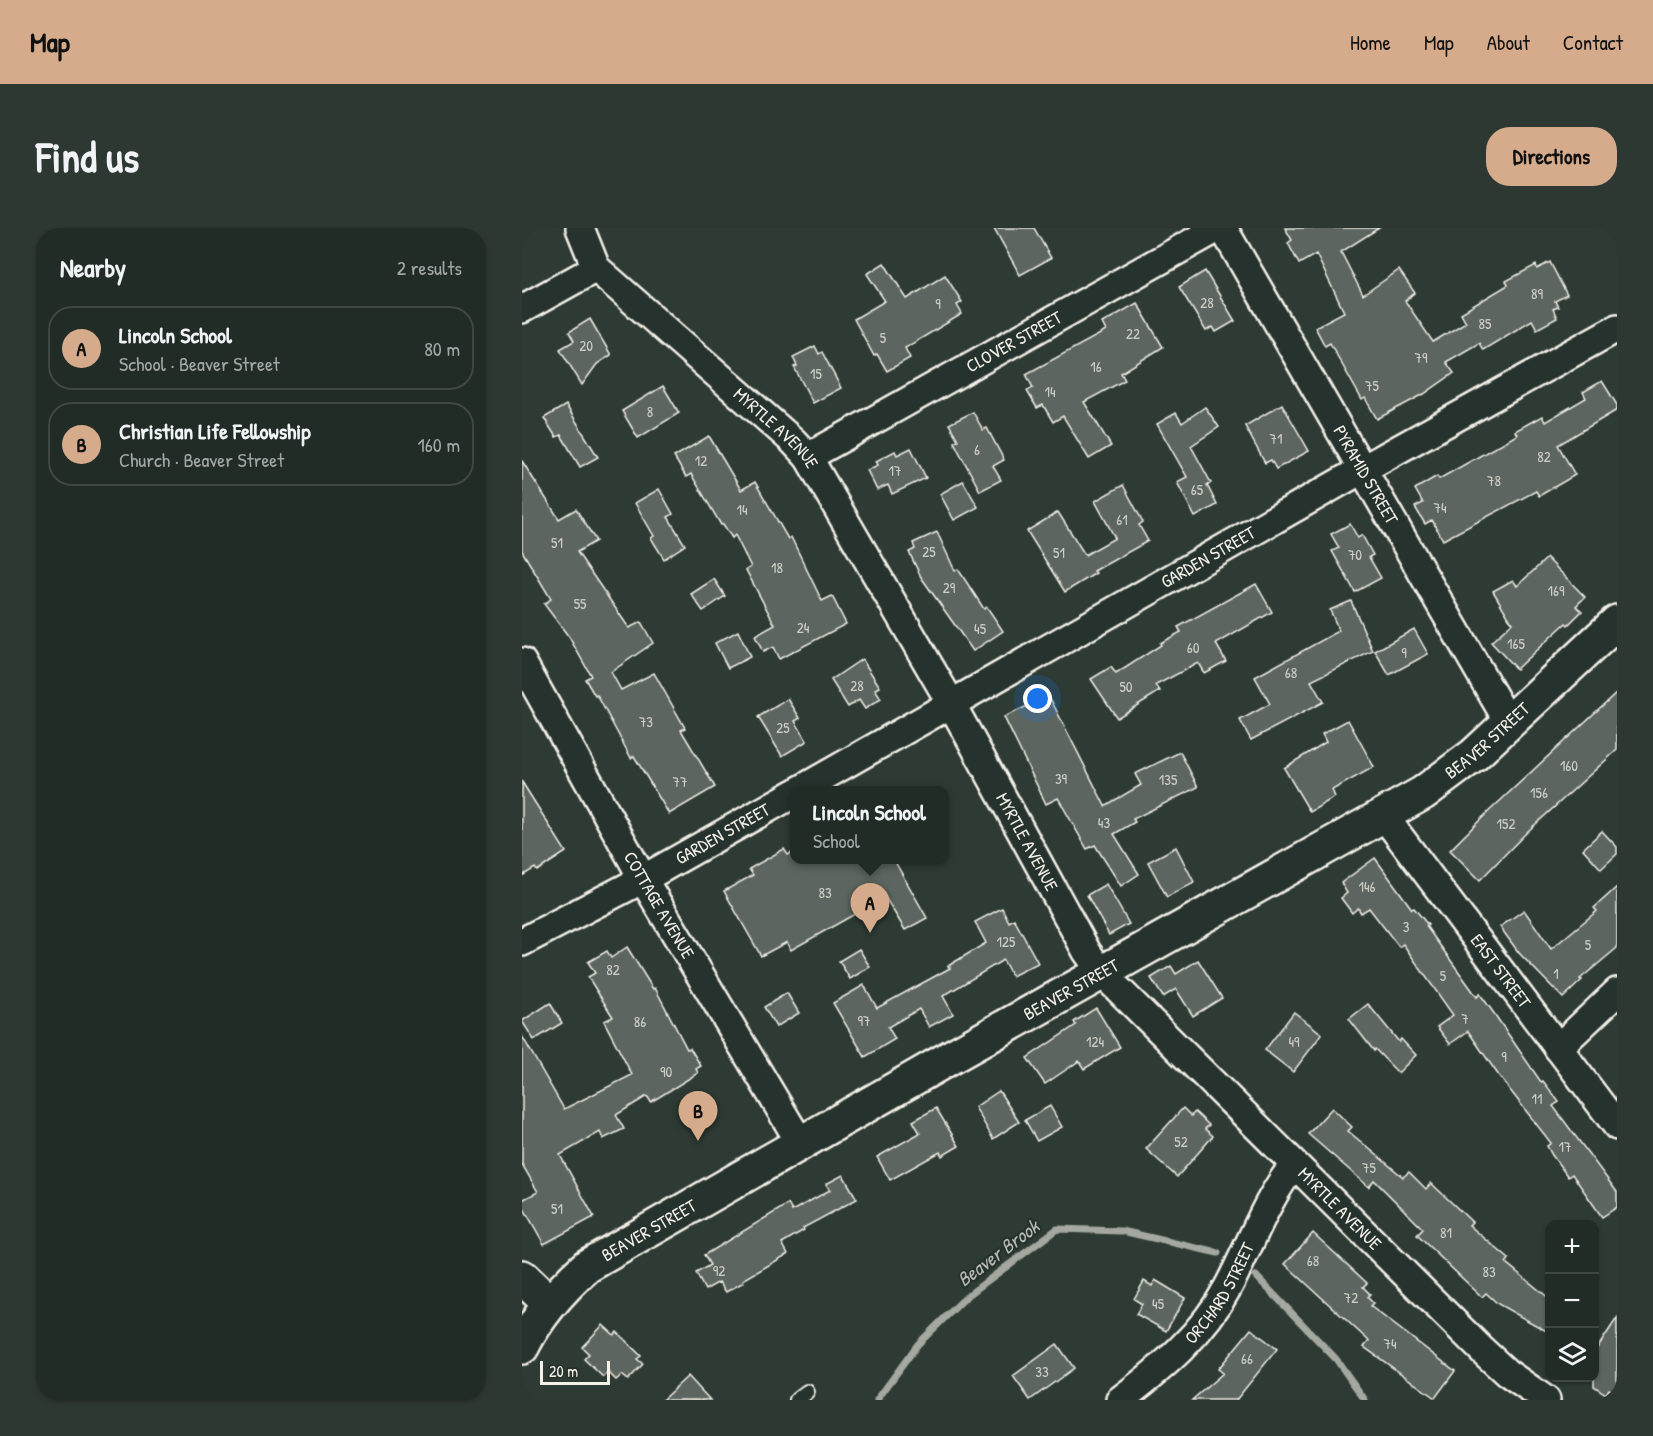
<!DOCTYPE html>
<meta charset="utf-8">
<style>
body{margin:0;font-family:"Patrick Hand",sans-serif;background:#2e3833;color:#f1f3f6}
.controls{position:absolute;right:18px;bottom:18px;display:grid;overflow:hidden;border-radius:12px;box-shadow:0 2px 4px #0004}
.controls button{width:54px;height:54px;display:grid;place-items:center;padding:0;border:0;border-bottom:2px solid #3f4844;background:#222c27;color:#f1f3f6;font:30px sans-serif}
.scale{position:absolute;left:18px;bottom:15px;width:70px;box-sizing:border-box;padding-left:6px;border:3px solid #f4f1e8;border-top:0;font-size:16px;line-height:21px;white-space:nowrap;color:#f4f1e8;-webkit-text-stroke:4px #26332d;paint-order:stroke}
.you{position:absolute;left:516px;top:471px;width:21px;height:21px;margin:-15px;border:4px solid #fff;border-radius:50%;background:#1a73e8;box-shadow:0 0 0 9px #1a73e833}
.badge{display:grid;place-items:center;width:39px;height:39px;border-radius:50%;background:#d6ab8b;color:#111;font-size:20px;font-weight:700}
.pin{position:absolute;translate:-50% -50px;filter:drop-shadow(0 2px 3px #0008)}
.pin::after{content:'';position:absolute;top:32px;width:21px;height:18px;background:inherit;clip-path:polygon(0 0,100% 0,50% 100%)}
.popup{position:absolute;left:268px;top:558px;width:159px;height:78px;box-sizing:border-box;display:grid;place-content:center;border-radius:12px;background:#222c27;filter:drop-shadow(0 2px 4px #0005);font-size:20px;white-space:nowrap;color:#a2a7a7}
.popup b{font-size:22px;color:#f1f3f6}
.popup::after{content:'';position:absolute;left:50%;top:100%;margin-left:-12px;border:12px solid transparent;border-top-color:#222c27}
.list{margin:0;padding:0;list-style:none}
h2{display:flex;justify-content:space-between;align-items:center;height:78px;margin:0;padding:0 24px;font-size:26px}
h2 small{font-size:20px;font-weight:400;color:#a2a7a7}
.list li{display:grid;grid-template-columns:39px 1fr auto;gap:18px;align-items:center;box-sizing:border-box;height:84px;margin:0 12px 12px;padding:0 12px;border:2px solid #3f4844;border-radius:24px}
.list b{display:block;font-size:22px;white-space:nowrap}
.list p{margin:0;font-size:20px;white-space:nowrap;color:#a2a7a7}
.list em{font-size:20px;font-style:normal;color:#a2a7a7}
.icon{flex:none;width:33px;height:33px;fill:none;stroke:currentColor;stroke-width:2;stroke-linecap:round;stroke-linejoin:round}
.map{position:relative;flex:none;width:1095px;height:1172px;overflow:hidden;border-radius:24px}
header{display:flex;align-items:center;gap:36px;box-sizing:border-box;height:84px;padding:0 30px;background:#d6ab8b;color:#111}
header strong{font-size:28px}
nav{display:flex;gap:33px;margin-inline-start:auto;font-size:21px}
.intro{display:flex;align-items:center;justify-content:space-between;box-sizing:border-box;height:144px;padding:0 36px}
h1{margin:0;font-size:42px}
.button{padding:15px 27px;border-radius:24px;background:#d6ab8b;color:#111;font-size:21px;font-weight:700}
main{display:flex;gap:36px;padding:0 36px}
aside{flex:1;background:#222c27;border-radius:24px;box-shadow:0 2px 4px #0004}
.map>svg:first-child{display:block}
</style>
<header>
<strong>Map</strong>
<nav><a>Home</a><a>Map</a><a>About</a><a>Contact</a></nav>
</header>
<div class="intro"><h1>Find us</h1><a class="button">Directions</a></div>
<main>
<aside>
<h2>Nearby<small>2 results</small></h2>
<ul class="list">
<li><span class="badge">A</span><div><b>Lincoln School</b><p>School · Beaver Street</p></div><em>80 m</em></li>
<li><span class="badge">B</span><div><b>Christian Life Fellowship</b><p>Church · Beaver Street</p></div><em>160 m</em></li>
</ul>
</aside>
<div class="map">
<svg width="1095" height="1172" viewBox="0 0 1095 1172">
<rect width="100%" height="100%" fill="#2e3b34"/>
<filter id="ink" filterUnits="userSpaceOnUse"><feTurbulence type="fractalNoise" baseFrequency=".0167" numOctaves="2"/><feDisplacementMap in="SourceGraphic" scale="12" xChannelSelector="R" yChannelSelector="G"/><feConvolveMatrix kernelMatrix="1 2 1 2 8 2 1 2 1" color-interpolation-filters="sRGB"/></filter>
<g filter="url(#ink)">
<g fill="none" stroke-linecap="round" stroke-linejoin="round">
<!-- stream -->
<g stroke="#a4a8a0" stroke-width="7">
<path d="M734,1048l80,83 29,41"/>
<path d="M355,1172l41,-56 49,-48 90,-67 65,2 96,22"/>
</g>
</g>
<!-- building -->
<g fill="#5c655e" stroke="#f4f1e8" stroke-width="1.5">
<path d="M472,0h40l17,30 -31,17z"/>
<path d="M763,0h94l-38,24 22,43 36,-25 16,23 -10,8 28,41 33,-20 -5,-9 47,-28 -2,-4 30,-16 1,4 13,-7 17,33 -12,6 3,6 -5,2 4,9 -20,11 -5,-9 -49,30 -4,-7 -33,19 8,11 -30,21 -47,25 -12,-21 -3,2 -32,-57 -5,3 -10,-19 29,-15 -28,-58 -17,10 -11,-21 4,-3z"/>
<path d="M362,35l23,36 38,-24 17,27 -5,3 5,9 -57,34 5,10 -23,13 -10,-17 -3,2 -20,-37 31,-18 -18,-27z"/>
<path d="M683,43l30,50 -19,11 -3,-5 -7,4 -27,-44z"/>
<path d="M615,75l26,44 -42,26 4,7 -41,22 27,44 -22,13 -26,-43 -10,6 -10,-17 -6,3 -10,-17 6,-3 -7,-14 80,-43 -4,-8z"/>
<path d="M68,91l21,36 -14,9 -15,21 -22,-36 14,-8 -5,-9z"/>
<path d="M293,118l4,8 3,-2 19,36 -28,15 -19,-36 3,-1 -4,-9z"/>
<path d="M1080,153l15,24v5l-59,35 17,30 -36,21 -3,-5 -93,49 -11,-20 -7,4 -10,-17 8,-4 -8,-14 22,-13 2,3 78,-44 -2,-4 27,-15 3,6 41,-24 -3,-6z"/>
<path d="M141,158l16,27 -41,25 -16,-27z"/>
<path d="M760,176l27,47 -33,18 -5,-9 -6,3 -20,-37z"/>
<path d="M44,177l32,52 -18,10 -19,-32 -5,2 -12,-19z"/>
<path d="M683,179l14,20 -28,19 20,37 -4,2 10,20 -22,12 -18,-35 10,-5 -30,-53 19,-11 6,10z"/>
<path d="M451,184l10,18 4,-2 17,32 -11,6 8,14 -21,11 -26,-49 4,-2 -9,-16z"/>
<path d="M187,208l32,54 14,-8 33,57 3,-2 31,64 10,-5 14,28 -67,35 -6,-12 -10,5 -8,-16 20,-11 -29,-55 5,-3 -16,-32 -3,3 -9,-14 -2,1 -30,-51 -5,3 -12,-20z"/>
<path d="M389,220l15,30 -34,16 -4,-9 -11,5 -10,-20 11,-5 -2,-4 19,-10 2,4z"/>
<path d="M0,233l37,58 17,-10 20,32 -19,11 52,76 12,-6 12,21 -42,29 10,18 33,-17 31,55 -4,2 34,57 -46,27 -35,-58 -3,2 -34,-63 -2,1 -10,-17 6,-3 -22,-39 -25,-33 7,-5 -29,-48z"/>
<path d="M441,253l15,26 -24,13 -14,-26z"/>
<path d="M601,257l20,37 -4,3 9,16 -54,30 2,2 -31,19 -38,-61 31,-19 27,43 30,-17 -20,-37z"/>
<path d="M137,261l14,25 -5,3 17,28 -21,14 -13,-21 3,-2 -19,-33z"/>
<path d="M828,296l8,14 4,-3 11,20 -4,2 12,21 -26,14 -23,-41 7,-3 -8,-14z"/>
<path d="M415,304l18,39 3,-2 26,40 3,-2 16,24 -30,20 -52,-74 -12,-25 6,-3 -2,-6z"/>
<path d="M1025,330l38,39 -9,9 6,5 -14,14 -2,-2 -50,46 -25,-27 21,-19 -19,-32 20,-11 4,6z"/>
<path d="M192,351l11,17 -22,15 -12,-17z"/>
<path d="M734,356l16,28 -56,32 10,17 -22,12 -6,-10 -42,22 4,6 -43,27 -26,-39 20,-12 5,7 45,-29 -1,-2 21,-11 -3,-5z"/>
<path d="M829,373l22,50 -62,30 12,21 -72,38 -11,-20 30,-16 -15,-27 84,-46 -9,-21z"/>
<path d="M892,401l14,25 -39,21 -14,-24z"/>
<path d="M216,403l12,26 -22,11 -13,-25z"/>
<path d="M340,431l18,28 -5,3 6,9 -16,10 -6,-9 -11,7 -17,-27z"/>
<path d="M1095,464v58l-90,82 -47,48 -30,-30 35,-35z"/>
<path d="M527,468l56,110 36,-21 -6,-11 45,-22 18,35 -65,32 2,3 -21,12 25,40 -18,12 -26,-41 -8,4 -29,-51 -12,6 -42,-87z"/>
<path d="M266,471l12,19 -5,3 12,20 -25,15 -24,-39z"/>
<path d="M826,492l26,47 -42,23 3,7 -25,15 -26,-44 42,-26 -4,-8z"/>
<path d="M0,554l44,70 -29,19 -2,-3 -13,8z"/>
<path d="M1080,603l15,16v7l-16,15 -18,-20z"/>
<path d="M654,619l18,35 -27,15 -19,-35z"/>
<path d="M262,621l4,6 7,-4v9h99l33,58 -22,12 -20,-33 -94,53 -4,-8 -26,14 -37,-65 29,-16 -4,-6z"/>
<path d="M853,630l37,51 2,-1 14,17 -2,1 51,71 3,-3 13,18 48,70 2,-1 16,21 -6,4 64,86v15l-15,10 -30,-43 -4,3 -16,-22 -5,-9 4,-3 -52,-67 -31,-45 -18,13 -13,-17 16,-12 -50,-71 -4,3 -30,-39 -8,5 -3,-5 -6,5 -11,-15 6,-5 -6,-10z"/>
<path d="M584,656l23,40 -20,11 -22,-40z"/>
<path d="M1095,659v61l-37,31 2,1 -19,18 -44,-45 -19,-26 24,-17 27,39 46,-38 -3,-3z"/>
<path d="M480,680l7,14 5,-3 24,44 -26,13 -9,-16 -60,36 10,18 -24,13 -10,-18 -31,18 7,12 -30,18 -32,-54 31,-18 13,23 73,-40 -2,-2 38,-23 -11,-21z"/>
<path d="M105,719l26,42 2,-1 32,61 3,-1 11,18 -5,3 2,4 -47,29 -4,-6 -31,19 8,14 -21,10 -3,-7 -40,23 34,62 -50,27 -22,-39v-5l16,-8 -16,-28v-128l42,73 68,-34 -28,-54 9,-4 -25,-40 7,-4 -7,-11 19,-11 4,7z"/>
<path d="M337,721l11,18 -20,12 -11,-18z"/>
<path d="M676,732l24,38 -29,18 -17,-27 -13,8 -12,-19 20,-12 5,8z"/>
<path d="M265,765l12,20 -23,14 -12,-20z"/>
<path d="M28,775l12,20 -28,17 -12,-19z"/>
<path d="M846,776l31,38 2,-3 15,16 -18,18 -23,-24 -1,2 -25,-32z"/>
<path d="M574,780l24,39 -36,22 -5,-8 -34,23 -18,-26 49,-33 -2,-3z"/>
<path d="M772,784l28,22 -29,38 -28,-22z"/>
<path d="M477,863l20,31 -26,17 -18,-32z"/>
<path d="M528,878l12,21 -25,14 -12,-21z"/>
<path d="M414,880l23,38 -17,10 -2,-4 -50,28 -13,-23 43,-24 -7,-12z"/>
<path d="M661,880l8,8 4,-4 14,13 -4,4 8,7 -36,41 -31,-28z"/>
<path d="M810,880l20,19 -4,4 55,46 6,-5 17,17 5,-6 41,39 -3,3 40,34 -3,4 44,36v34l-52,-29 -12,-11 -4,4 -65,-62 6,-6 -49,-49 -5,7 -61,-53z"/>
<path d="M321,947l14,24 -54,29 1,2 -22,13 6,11 -45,26 1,2 -18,10 -7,-10 -14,8 -9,-17 14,-8 -6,-10 84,-51 4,7 38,-21 -4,-6z"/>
<path d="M791,1005l54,50 -4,4 7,7 -3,3 6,6 -3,3 85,65 -20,27 -71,-51 5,-6 -84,-77z"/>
<path d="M633,1052l30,18 -19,33 -30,-17 6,-10 -8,-5 10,-18 8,5z"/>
<path d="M1095,1090v76l-8,-5 -3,5 -12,-8v-33z"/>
<path d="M81,1097l11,10 3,-3 24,24 -4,3 6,5 -15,16 -6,-5 -6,5 -8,-8 -5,5 -19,-18 5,-5 -7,-7z"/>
<path d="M729,1101l26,20 -41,51h-44l31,-27 -5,-4z"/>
<path d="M535,1116l17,24 -44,32 -17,-24z"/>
<path d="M166,1148l22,24h-48z"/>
</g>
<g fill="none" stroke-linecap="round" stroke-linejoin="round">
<!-- service casing -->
<g stroke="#f4f1e8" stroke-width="18">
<path id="service" d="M275,1172l10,-8"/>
</g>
<!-- minor casing -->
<g stroke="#f4f1e8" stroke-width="32">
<g id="minor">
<path id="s1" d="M58,0l16,40 197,173 15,16 144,248 135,247 15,21 381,378 24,22 39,27"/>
<path id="s2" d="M701,0l286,495"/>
<path d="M0,81l74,-41"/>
<path id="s3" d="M286,229l410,-229"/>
<path id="s4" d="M0,434l121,217 158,265"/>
<path id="s5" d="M278,562l563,-321 254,-141"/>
<path id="s6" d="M862,588l233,310"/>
<path id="s7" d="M0,714l121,-63 152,-86"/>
<path d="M1036,820l59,-56"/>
<path id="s8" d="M598,1172c42,-32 83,-66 108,-113 22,-41 37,-86 66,-122"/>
</g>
</g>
<!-- tertiary casing -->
<g stroke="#f4f1e8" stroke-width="38">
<g id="tertiary">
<path d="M0,1049l27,26"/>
<path id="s9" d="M0,1119c16,-32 38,-57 65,-81l364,-209 472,-264 51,-38 143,-133"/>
</g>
</g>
<!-- service -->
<use href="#service" stroke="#26332d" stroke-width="14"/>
<!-- minor -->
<use href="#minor" stroke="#26332d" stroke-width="27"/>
<!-- tertiary -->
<use href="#tertiary" stroke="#26332d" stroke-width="33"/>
</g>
</g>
<g text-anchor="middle" stroke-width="4.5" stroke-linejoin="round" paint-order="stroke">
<!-- number labels -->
<g font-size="15" fill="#cecec6">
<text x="1015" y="71">89</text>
<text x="685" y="80">28</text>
<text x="416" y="81">9</text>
<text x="963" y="101">85</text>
<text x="611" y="111">22</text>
<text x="361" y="115">5</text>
<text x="64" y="123">20</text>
<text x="899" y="135">79</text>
<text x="574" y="144">16</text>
<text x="294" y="151">15</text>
<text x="850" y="163">75</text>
<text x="528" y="169">14</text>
<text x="128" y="189">8</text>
<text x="754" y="216">71</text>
<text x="455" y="227">6</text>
<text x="1022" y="234">82</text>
<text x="179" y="238">12</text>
<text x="373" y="248">17</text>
<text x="972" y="258">78</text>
<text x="675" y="267">65</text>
<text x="918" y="285">74</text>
<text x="220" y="287">14</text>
<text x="600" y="297">61</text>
<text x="35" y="320">51</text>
<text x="407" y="329">25</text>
<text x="537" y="330">51</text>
<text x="833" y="332">70</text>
<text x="255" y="345">18</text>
<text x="427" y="365">29</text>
<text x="1034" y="368">169</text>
<text x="58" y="381">55</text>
<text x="281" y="405">24</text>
<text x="458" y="406">45</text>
<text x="994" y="421">165</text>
<text x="671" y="425">60</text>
<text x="882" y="430">9</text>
<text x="769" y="450">68</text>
<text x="335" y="463">28</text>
<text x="604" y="464">50</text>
<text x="124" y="499">73</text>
<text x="261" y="505">25</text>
<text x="1047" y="543">160</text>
<text x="539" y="556">39</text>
<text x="646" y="557">135</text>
<text x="158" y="559">77</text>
<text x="1017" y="570">156</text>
<text x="582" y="600">43</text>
<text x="984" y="601">152</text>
<text x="845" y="664">146</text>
<text x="303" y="670">83</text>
<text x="884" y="704">3</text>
<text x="484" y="719">125</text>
<text x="1066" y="722">5</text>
<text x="91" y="747">82</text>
<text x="1034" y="751">1</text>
<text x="921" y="753">5</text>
<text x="943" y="796">7</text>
<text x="342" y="798">97</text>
<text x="118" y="799">86</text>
<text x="573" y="819">124</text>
<text x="772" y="819">49</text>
<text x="982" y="834">9</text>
<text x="144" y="849">90</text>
<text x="1015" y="876">11</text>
<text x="659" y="919">52</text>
<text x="1043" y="924">17</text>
<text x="847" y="945">75</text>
<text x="35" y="986">51</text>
<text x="924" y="1010">81</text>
<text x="791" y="1038">68</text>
<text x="197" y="1048">92</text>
<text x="967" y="1049">83</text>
<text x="829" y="1075">72</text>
<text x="636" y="1081">45</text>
<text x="868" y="1121">74</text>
<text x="725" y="1136">66</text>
<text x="520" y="1149">33</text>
</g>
<!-- street labels -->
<g font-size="18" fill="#f4f1e8" stroke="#26332d">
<text dy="6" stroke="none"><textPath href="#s3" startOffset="236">CLOVER STREET</textPath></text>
<text dy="6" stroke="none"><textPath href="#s1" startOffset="284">MYRTLE AVENUE</textPath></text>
<text dy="6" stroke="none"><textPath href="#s2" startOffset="285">PYRAMID STREET</textPath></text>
<text dy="6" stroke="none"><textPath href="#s5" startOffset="470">GARDEN STREET</textPath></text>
<text dy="6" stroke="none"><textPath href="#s9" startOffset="1148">BEAVER STREET</textPath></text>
<text dy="6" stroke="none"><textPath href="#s7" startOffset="228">GARDEN STREET</textPath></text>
<text dy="6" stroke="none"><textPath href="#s1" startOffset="770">MYRTLE AVENUE</textPath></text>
<text dy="6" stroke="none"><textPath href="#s4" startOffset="279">COTTAGE AVENUE</textPath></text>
<text dy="6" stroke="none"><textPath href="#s6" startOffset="194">EAST STREET</textPath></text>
<text dy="6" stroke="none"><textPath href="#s9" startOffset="662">BEAVER STREET</textPath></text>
<text dy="6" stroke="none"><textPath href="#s1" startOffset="1256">MYRTLE AVENUE</textPath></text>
<text dy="6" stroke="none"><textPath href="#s9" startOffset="176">BEAVER STREET</textPath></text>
<text dy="6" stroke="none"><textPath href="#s8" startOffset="148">ORCHARD STREET</textPath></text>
</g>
<!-- water labels -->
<g font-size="20" font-style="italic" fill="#b8bab2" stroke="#26332d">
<text transform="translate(476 1025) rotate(-37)" y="7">Beaver Brook</text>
</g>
</g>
</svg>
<div class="controls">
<button>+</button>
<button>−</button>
<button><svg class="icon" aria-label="layers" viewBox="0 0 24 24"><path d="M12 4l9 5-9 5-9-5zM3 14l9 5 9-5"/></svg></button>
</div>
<div class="scale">20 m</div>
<div class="you"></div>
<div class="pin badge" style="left:348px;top:705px">A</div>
<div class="popup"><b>Lincoln School</b>School</div>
<div class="pin badge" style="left:176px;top:913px">B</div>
</div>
</main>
